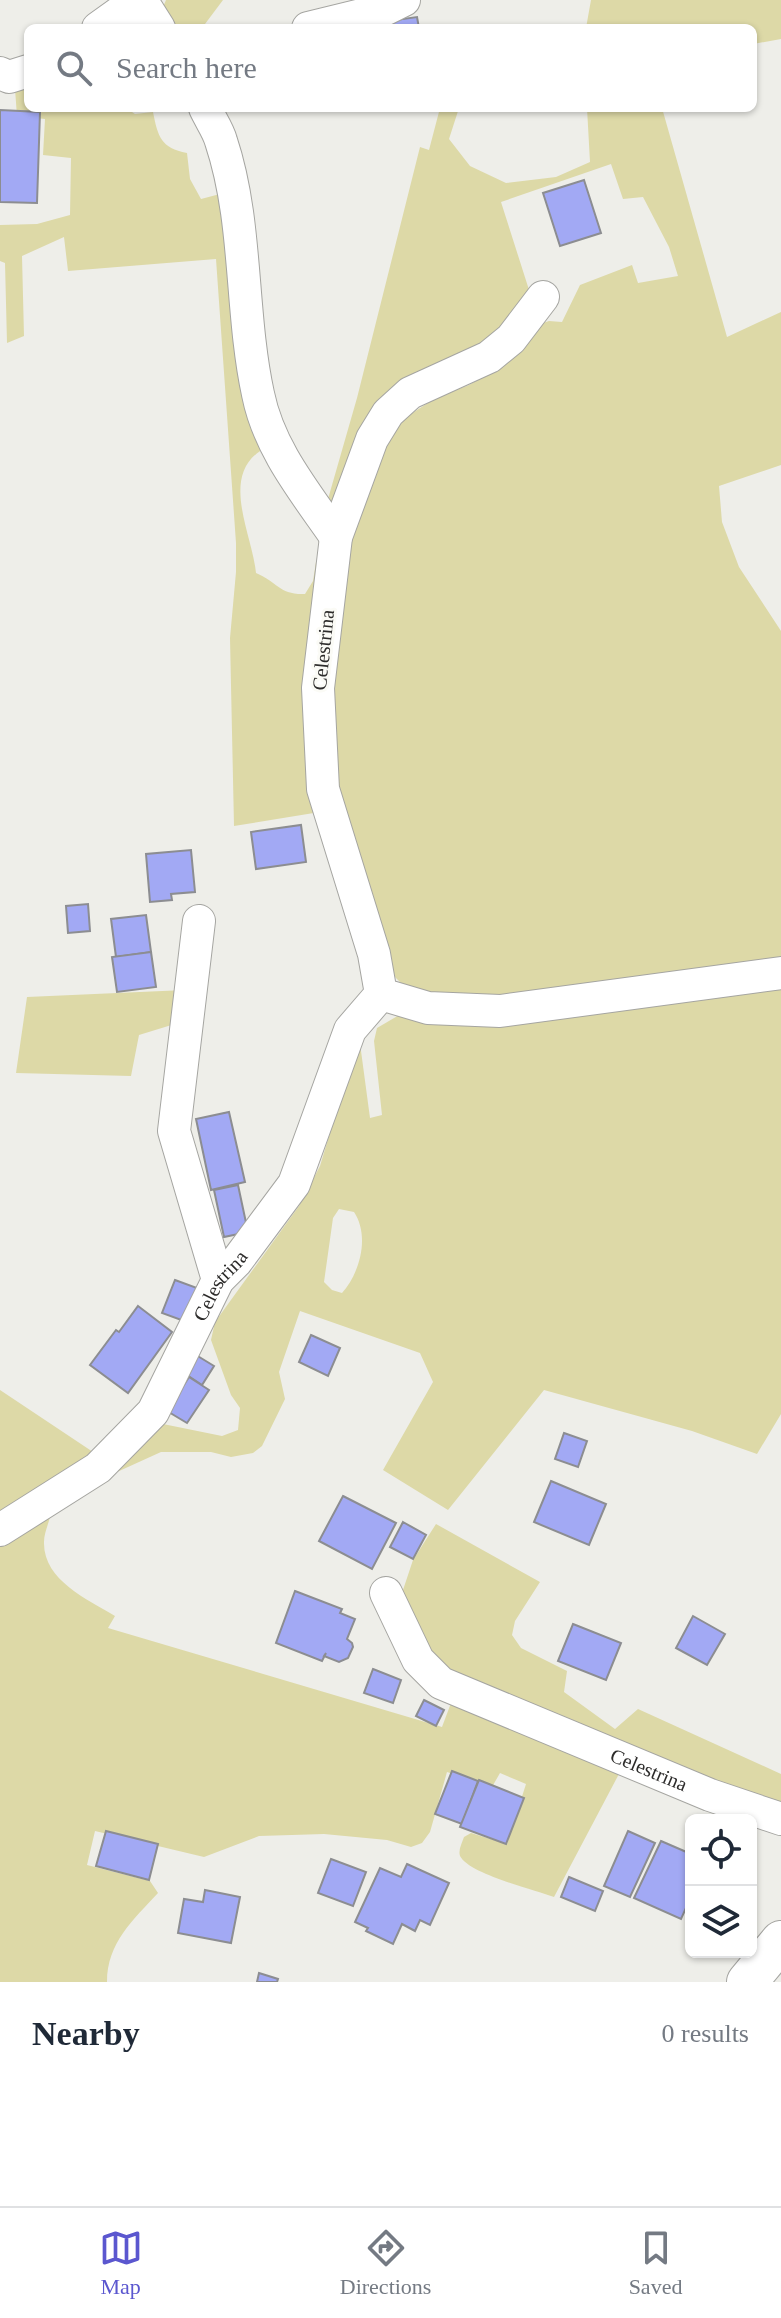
<!DOCTYPE html>
<style>
body{margin:0;font-family:"Times New Roman",serif;background:#f6f6f7;color:#1f2937}
.controls{position:absolute;right:24px;bottom:24px;display:grid;overflow:hidden;border-radius:12px;box-shadow:0 2px 6px #0004}
.controls button{width:72px;height:72px;display:grid;place-items:center;padding:0;border:0;border-bottom:2px solid #e0e1e3;background:#fff;color:#1f2937;font:40px sans-serif}
.list{margin:0;padding:0;list-style:none}
h2{display:flex;justify-content:space-between;align-items:center;height:104px;margin:0;padding:0 32px;font-size:34px}
h2 small{font-size:26px;font-weight:400;color:#747a83}
.icon{flex:none;width:44px;height:44px;fill:none;stroke:currentColor;stroke-width:2;stroke-linecap:round;stroke-linejoin:round}
.map{position:relative;flex:none;width:781px;height:1982px;overflow:hidden}
.search{position:absolute;background:#fff;box-shadow:0 2px 6px #0004;left:24px;right:24px;top:24px;height:88px;display:flex;align-items:center;gap:20px;box-sizing:border-box;padding:0 28px;border-radius:12px;color:#747a83;font-size:30px}
.sheet{height:224px;background:#fff}
nav{display:flex;justify-content:space-around;align-items:center;box-sizing:border-box;height:112px;border-top:2px solid #e0e1e3;background:#fff;font-size:22px;color:#747a83}
nav a{display:grid;justify-items:center;gap:4px}
nav .on{color:#5b57cf}
.map>svg:first-child{display:block}
</style>
<div class="map">
<svg width="781" height="1982" viewBox="0 0 781 1982">
<rect width="100%" height="100%" fill="#eeeee9"/>
<!-- green -->
<g fill="#ddd9a7" fill-rule="evenodd">
<path d="M166,0h57l-21,28h-30l-11,-16z"/>
<path d="M591,0h190v39l-28,5v-16h-167z"/>
<path d="M28,85v23h98l9,6 18,-2c5,25 8,36 34,41l3,26 11,20 19,-5 47,253c-50,25 -15,85 -11,126 22,9 23,22 49,21l8,-13 3,-19 11,-3 -1,252 -92,15 -4,-188 6,-66v-29l-20,-284 -148,12 -4,-34 -42,19 2,80 -17,7 -2,-80 -5,-2v-36l37,-1 33,-9 1,-57 -28,-3 2,-36 -28,-3 -2,-27z"/>
<path d="M440,108h19l-10,31 21,27 36,17 50,-6 34,-15 -3,-54h75l65,229 54,-25v153l-62,21 3,36 17,45 42,64v336l-310,37 -65,-16 -12,-12 -52,-161 -12,-99 22,-189 11,-39 34,-65 37,-24 35,-14 33,-19 38,-42 9,-3 13,1 18,-37 52,-20 6,18 40,-7 -9,-29 -26,-50 -20,2 -12,-35 -110,38 29,91 -1,15 -117,88 -71,119 -13,-16 29,-101 63,-251 9,3z"/>
<path d="M781,983v431l-24,40 -65,-23 -148,-41 -96,120 -65,-40 50,-88 -13,-29 -120,-42 -21,61 6,27 -23,47 -9,7 -22,4 -20,-5h-50l-44,20 -11,-5 57,-43 59,12 16,-6 2,-22 -9,-13 -20,-55 4,-18 84,-116 21,-40 39,-130 11,82 12,-3 -8,-74 3,-13 29,-17zM339,1209l15,3c16,24 6,61 -12,81l-10,-3 -8,-8 9,-64z"/>
<path d="M185,990l-7,33 -39,12 -8,41 -115,-3 11,-76z"/>
<path d="M0,1390l99,66 -99,64z"/>
<path d="M43,1504l7,13c-2,8 -6,17 -6,25 -1,38 43,57 71,74l-7,12 334,99 9,-24 169,69 -66,125c-19,-7 -85,-23 -94,-41 -2,-6 2,-13 4,-19l7,-4 36,11 19,-60 -26,-11 -8,14 -45,-15 -17,60 -8,11 -11,4 -24,-7 -63,-6 -65,2 -55,21 -109,-26 -8,34 63,16 8,12c-25,27 -51,50 -51,89h-107v-447z"/>
<path d="M436,1524l104,58 -25,39 -3,14 9,13 46,23 -3,21 51,37 23,-20 143,65v40l-352,-150 -27,-71 11,-33z"/>
</g>
<!-- building -->
<g fill="#a2a9f4" stroke="#8c8d91" stroke-width="2">
<path d="M417,17l2,11h-44l-1,-5z"/>
<path d="M0,110l40,2 -3,91 -37,-1z"/>
<path d="M584,180l17,53 -41,13 -17,-53z"/>
<path d="M301,825l5,37 -50,7 -5,-37z"/>
<path d="M191,850l4,42 -24,2 1,6 -22,2 -4,-48z"/>
<path d="M88,904l2,27 -22,2 -2,-27z"/>
<path d="M146,915l5,37 -35,5 -5,-38z"/>
<path d="M151,952l5,35 -39,5 -5,-35z"/>
<path d="M229,1112l16,70 -34,8 -15,-71z"/>
<path d="M238,1185l10,47 -24,5 -10,-47z"/>
<path d="M175,1280l22,8 -13,33 -22,-8z"/>
<path d="M138,1306l34,26 -44,61 -38,-28 26,-35 3,2z"/>
<path d="M311,1335l29,13 -12,28 -29,-14z"/>
<path d="M196,1355l18,11 -12,19 -18,-12z"/>
<path d="M189,1377l20,13 -22,33 -20,-12z"/>
<path d="M564,1433l23,8 -9,26 -23,-8z"/>
<path d="M551,1481l55,23 -17,41 -55,-23z"/>
<path d="M343,1496l53,27 -24,46 -53,-28z"/>
<path d="M403,1522l23,13 -13,24 -23,-12z"/>
<path d="M295,1591l47,18 -2,4 15,6 -8,20 5,4 1,4 -5,11 -9,4 -15,-6 2,-3 -4,8 -46,-18z"/>
<path d="M693,1616l32,18 -18,31 -31,-17z"/>
<path d="M573,1624l48,19 -15,37 -48,-19z"/>
<path d="M373,1669l28,11 -8,23 -29,-10z"/>
<path d="M424,1700l20,10 -8,16 -20,-10z"/>
<path d="M452,1771l26,10 -16,43 -27,-10z"/>
<path d="M479,1780l45,18 -18,46 -46,-17z"/>
<path d="M106,1831l52,13 -9,36 -53,-14z"/>
<path d="M628,1831l27,12 -25,54 -26,-11z"/>
<path d="M661,1841l30,13v43l-10,22 -47,-21z"/>
<path d="M331,1859l35,13 -13,34 -35,-13z"/>
<path d="M407,1864l42,19 -19,42 -10,-5 -5,11 -13,-7 -9,20 -27,-13 2,-3 -13,-6 25,-54 21,9z"/>
<path d="M569,1877l34,14 -8,20 -34,-14z"/>
<path d="M205,1890l35,7 -9,46 -53,-10 6,-34 19,3z"/>
<path d="M259,1973l19,6 -1,3h-20z"/>
</g>
<g fill="none" stroke-linecap="round" stroke-linejoin="round">
<!-- minor casing -->
<g stroke="#a5a5a1" stroke-width="34">
<g id="minor">
<path d="M98,28l28,-20 21,1 12,19"/>
<path d="M308,28l78,-19 18,-9"/>
<path d="M0,73l9,4 19,-6"/>
<path d="M205,108c5,11 13,22 16,33 27,81 19,170 37,253 11,55 47,98 78,143"/>
<path d="M543,297l-32,42 -22,18 -79,36 -22,20 -16,26 -36,98 -18,151 5,101 51,165 7,40 47,14 72,3 281,-38"/>
<path d="M199,921l-25,210 44,149"/>
<path id="s1" d="M0,1530l98,-62 55,-56 65,-132 18,-18 58,-78 56,-154 31,-36"/>
<path id="s2" d="M386,1593l32,67 23,23 269,112 71,24"/>
</g>
</g>
<!-- tertiary casing -->
<g stroke="#a5a5a1" stroke-width="42">
<path id="tertiary" d="M747,1982l34,-41"/>
</g>
<!-- minor -->
<use href="#minor" stroke="#fff" stroke-width="32"/>
<!-- tertiary -->
<use href="#tertiary" stroke="#fff" stroke-width="40"/>
</g>
<g text-anchor="middle" stroke-width="6" stroke-linejoin="round" paint-order="stroke">
<!-- street labels -->
<g font-size="20" fill="#2d2c2b" stroke="#fbfbf6">
<text transform="translate(323 650) rotate(-84)" y="7">Celestrina</text>
<text dy="7" stroke="none"><textPath href="#s1" startOffset="338">Celestrina</textPath></text>
<text dy="7" stroke="none"><textPath href="#s2" startOffset="332">Celestrina</textPath></text>
</g>
</g>
</svg>
<div class="controls">
<button><svg class="icon" aria-label="locate" viewBox="0 0 24 24"><circle cx="12" cy="12" r="6"/><path d="M12 2v4M12 18v4M2 12h4M18 12h4"/></svg></button>
<button><svg class="icon" aria-label="layers" viewBox="0 0 24 24"><path d="M12 4l9 5-9 5-9-5zM3 14l9 5 9-5"/></svg></button>
</div>
<div class="search"><svg class="icon" aria-label="search" viewBox="0 0 24 24"><circle cx="10" cy="10" r="6"/><path d="M15 15l6 6"/></svg>Search here</div>
</div>
<section class="sheet">
<h2>Nearby<small>0 results</small></h2>
<ul class="list">
</ul>
</section>
<nav>
<a class="on"><svg class="icon" aria-label="map" viewBox="0 0 24 24"><path d="M3 6l6-2 6 2 6-2v14l-6 2-6-2-6 2zM9 4v14M15 6v14"/></svg>Map</a>
<a><svg class="icon" aria-label="directions" viewBox="0 0 24 24"><path d="M12 3l9 9-9 9-9-9zM9 14v-3h6M13 9l2 2-2 2"/></svg>Directions</a>
<a><svg class="icon" aria-label="saved" viewBox="0 0 24 24"><path d="M7 4h10v16l-5-4-5 4z"/></svg>Saved</a>
</nav>
